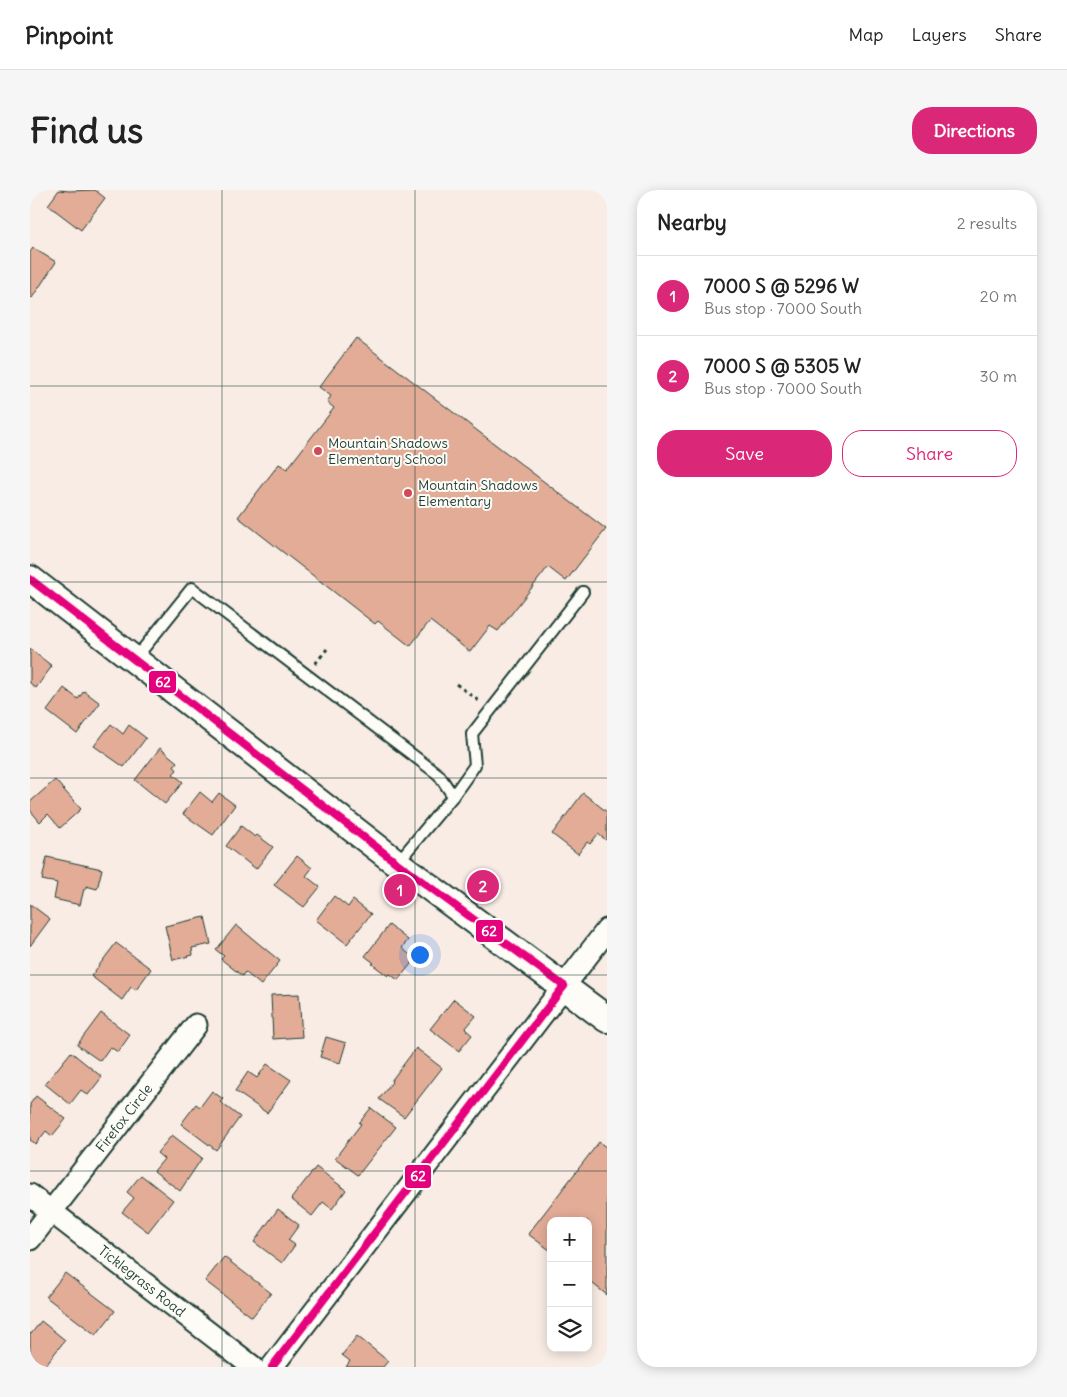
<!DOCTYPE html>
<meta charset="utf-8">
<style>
body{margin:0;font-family:Delius,sans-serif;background:#f6f6f6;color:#222}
.controls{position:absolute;right:15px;bottom:15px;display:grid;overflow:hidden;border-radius:10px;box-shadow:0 2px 12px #0003}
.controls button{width:45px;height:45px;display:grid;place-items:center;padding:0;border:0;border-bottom:1px solid #e0e0e0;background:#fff;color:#222;font:25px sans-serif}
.you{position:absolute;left:389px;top:764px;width:18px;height:18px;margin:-12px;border:4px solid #fff;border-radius:50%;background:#1a73e8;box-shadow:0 0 0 8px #1a73e833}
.badge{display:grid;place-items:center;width:32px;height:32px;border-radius:50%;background:#db2777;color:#fff;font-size:16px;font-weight:700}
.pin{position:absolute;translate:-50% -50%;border:2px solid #fff;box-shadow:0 1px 5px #0006}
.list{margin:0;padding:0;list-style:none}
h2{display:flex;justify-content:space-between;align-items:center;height:65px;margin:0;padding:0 20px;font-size:21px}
h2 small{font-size:16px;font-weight:400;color:#767676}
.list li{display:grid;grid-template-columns:32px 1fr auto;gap:15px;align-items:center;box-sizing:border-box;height:80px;padding:0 20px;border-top:1px solid #e0e0e0}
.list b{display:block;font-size:19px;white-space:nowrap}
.list p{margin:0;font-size:16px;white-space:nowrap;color:#767676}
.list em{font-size:16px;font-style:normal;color:#767676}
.actions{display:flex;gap:10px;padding:15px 20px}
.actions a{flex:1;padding:11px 0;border:1px solid #db2777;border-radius:20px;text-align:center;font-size:18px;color:#db2777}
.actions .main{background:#db2777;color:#fff}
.icon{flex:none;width:28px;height:28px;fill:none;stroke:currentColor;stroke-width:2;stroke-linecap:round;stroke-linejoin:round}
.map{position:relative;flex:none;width:577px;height:1177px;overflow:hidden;border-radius:20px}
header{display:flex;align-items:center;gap:30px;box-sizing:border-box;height:70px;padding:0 25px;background:#fff;border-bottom:1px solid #e0e0e0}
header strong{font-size:24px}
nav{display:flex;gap:28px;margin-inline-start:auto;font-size:18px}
.intro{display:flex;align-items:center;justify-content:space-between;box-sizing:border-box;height:120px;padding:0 30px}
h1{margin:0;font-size:35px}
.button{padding:12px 22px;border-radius:20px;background:#db2777;color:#fff;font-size:18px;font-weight:700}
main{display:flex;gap:30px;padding:0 30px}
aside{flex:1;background:#fff;border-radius:20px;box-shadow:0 2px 12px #0003}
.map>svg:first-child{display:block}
</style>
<header>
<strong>Pinpoint</strong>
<nav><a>Map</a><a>Layers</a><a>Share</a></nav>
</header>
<div class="intro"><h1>Find us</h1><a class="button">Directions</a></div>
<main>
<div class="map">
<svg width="577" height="1177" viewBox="0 0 577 1177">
<rect width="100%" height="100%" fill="#f8ece4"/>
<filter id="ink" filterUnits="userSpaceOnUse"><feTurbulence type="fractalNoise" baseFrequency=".02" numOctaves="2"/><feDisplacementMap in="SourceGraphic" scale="10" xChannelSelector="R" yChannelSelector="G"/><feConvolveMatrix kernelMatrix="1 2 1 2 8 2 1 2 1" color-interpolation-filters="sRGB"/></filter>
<g filter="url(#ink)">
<!-- building -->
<g fill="#e2ac97" stroke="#1f3d34">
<path d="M29,0l10,1 26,-1 10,8 -24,32 -33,-25z"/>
<path d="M3,58l23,14 -24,36 -2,-2v-44z"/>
<path d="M326,148l250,191 -40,52 -18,-14 -50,64 -8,-5 -20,26 -40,-31 -20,25 -32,-25 -3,3 -137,-107 41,-53 8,5 47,-61 -7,-6 4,-6 -12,-9z"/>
<path d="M0,459l22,17 -16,22 -6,-5z"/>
<path d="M34,498l14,11 6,-8 16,12 -23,31 -30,-23z"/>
<path d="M81,534l12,10 6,-9 17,13 -22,29 -30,-21z"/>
<path d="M130,558l17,14 -3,4 3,4 -4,4 10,8 -18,22 -30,-24z"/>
<path d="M25,590l26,29 -21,19 -12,-14 -8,8 -10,-12v-8z"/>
<path d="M170,602l12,10 7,-9 16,12 -22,30 -30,-21z"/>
<path d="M553,603l24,19v26l-1,2 -8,-6 -8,10 -3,-2 -9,12 -26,-20z"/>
<path d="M211,636l14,11 2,-2 16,12 -17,22 -30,-23z"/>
<path d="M267,666l15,12 -6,8 14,11 -16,20 -30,-22z"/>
<path d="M17,667l55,12 -5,20 -11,-3v3h-2l-4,16 -26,-6 3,-16 -15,-3z"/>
<path d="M304,706l14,11 5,-7 18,14 -24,30 -31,-24z"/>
<path d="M0,714l20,15 -20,27z"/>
<path d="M175,727l6,27 -19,4 1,7 -20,5 -8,-34z"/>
<path d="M206,735l44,36 -19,24 -16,-13 -3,4 -21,-17 3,-3 -8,-6z"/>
<path d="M359,735l19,15 -6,8 13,11 -17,21 -8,-6 -2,2 -16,-12 2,-1 -9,-7z"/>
<path d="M86,753l35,26 -15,21 -5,-3 -9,13 -31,-24z"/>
<path d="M269,804l3,43 -29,2 -2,-44z"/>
<path d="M424,809l22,17 -11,13 7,6 -13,16 -29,-22z"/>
<path d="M71,823l29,22 -12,17 -8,-5 -10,14 -23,-16z"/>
<path d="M296,847l20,6 -6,20 -20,-6z"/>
<path d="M386,858l26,20 -38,49 -25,-18 13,-17 -1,-1z"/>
<path d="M41,862l31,25 -14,18 -7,-5 -11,14 -25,-20z"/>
<path d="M237,874l24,16 -24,33 -32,-22 13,-19 9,6z"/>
<path d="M182,901l11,8 -3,3 20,15 -24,33 -35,-26 15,-20 4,3z"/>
<path d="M6,906l30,23 -14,17 -6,-5 -10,13 -6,-4v-36z"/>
<path d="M341,918l25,19 -38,48 -23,-17 26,-34 -2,-1z"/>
<path d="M142,945l30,23 -22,33 -26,-20 10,-12 -7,-6z"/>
<path d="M569,952l8,6v147l-19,-15v-59h-37v30l-23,-17z"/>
<path d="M286,977l30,23 -14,19 -9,-7 -11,14 -21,-17z"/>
<path d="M111,985l32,25 -25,32 -26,-20 12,-14 -7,-6z"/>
<path d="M248,1019l21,16 -11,15 7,5 -13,18 -28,-21z"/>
<path d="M194,1067l47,36 -19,24 -47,-36z"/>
<path d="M35,1083l50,38 -19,24 -50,-38z"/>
<path d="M11,1131l24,19 -21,27h-7l-7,-5v-29l1,1z"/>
<path d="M327,1146l31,25 -5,6h-37l4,-6 -8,-6z"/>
</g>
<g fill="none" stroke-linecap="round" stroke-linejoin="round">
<!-- service casing -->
<g stroke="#1f3d34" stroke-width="14">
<g id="service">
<path d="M105,469l57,-71 247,187 14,21 -55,66"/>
<path d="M423,606l22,-31 -3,-31 111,-142"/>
</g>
</g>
<!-- minor casing -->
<g stroke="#1f3d34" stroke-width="25">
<g id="minor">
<path d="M0,1005l223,172"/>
<path d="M0,1049l166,-214"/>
<path d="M242,1177l335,-437"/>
</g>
</g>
<!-- tertiary casing -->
<g stroke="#1f3d34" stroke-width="30">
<path id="tertiary" d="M0,389l367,284 210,156"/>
</g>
<!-- path -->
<g stroke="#1f3d34" stroke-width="3" stroke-dasharray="4 4" stroke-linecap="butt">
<path d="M285,474l12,-15"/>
<path d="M426,494l24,18"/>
</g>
<!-- service -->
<use href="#service" stroke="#fdfcf7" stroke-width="10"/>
<!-- minor -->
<use href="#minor" stroke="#fdfcf7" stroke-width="21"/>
<!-- tertiary -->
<use href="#tertiary" stroke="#fdfcf7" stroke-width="26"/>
<!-- bus-1 casing -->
<g stroke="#fdfcf7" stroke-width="11">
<g id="bus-1">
<path d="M0,389l367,284 167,123"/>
<path d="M242,1177l292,-381"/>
</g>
</g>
<!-- bus-1 -->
<use href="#bus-1" stroke="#e5007d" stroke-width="8"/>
</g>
</g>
<!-- grid -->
<path fill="none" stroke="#1f3d34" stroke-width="1" stroke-opacity="0.55" d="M192,0v1177M385,0v1177M0,196h577M0,392h577M0,588h577M0,785h577M0,981h577"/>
<!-- markers -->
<g fill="#d1495b" stroke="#fdfcf7" stroke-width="2">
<circle cx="288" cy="261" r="5"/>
<circle cx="378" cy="303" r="5"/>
</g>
<g text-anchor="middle" stroke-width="4" stroke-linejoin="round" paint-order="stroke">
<!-- poi labels -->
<g font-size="14" fill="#1f3d34" stroke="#fdfcf7" text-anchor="start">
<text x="298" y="258">Mountain Shadows<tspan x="298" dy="16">Elementary School</tspan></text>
<text x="388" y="300">Mountain Shadows<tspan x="388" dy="16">Elementary</tspan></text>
</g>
<!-- street labels -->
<g font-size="14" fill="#1f3d34" stroke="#fdfcf7">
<text transform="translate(94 928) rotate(-52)" y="5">Firefox Circle</text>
<text transform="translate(112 1091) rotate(38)" y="5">Ticklegrass Road</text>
</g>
</g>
<g stroke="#fdfcf7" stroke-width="2">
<rect x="118" y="480" width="29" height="24" rx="5" fill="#e5007d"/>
<rect x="445" y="729" width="29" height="24" rx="5" fill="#e5007d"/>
<rect x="374" y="974" width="28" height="25" rx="5" fill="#e5007d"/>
</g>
<g font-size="14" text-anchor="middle" font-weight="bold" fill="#fff">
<text x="133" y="497">62</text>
<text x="459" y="746">62</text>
<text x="388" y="991">62</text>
</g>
</svg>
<div class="controls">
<button>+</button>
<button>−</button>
<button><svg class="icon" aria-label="layers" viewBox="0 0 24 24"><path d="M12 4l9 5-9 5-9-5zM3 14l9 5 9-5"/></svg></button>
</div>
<div class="you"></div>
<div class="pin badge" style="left:370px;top:700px">1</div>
<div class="pin badge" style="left:453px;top:696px">2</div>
</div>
<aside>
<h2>Nearby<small>2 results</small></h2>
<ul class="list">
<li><span class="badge">1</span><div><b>7000 S @ 5296 W</b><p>Bus stop · 7000 South</p></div><em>20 m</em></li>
<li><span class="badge">2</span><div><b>7000 S @ 5305 W</b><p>Bus stop · 7000 South</p></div><em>30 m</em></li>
</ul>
<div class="actions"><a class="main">Save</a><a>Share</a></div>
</aside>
</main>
